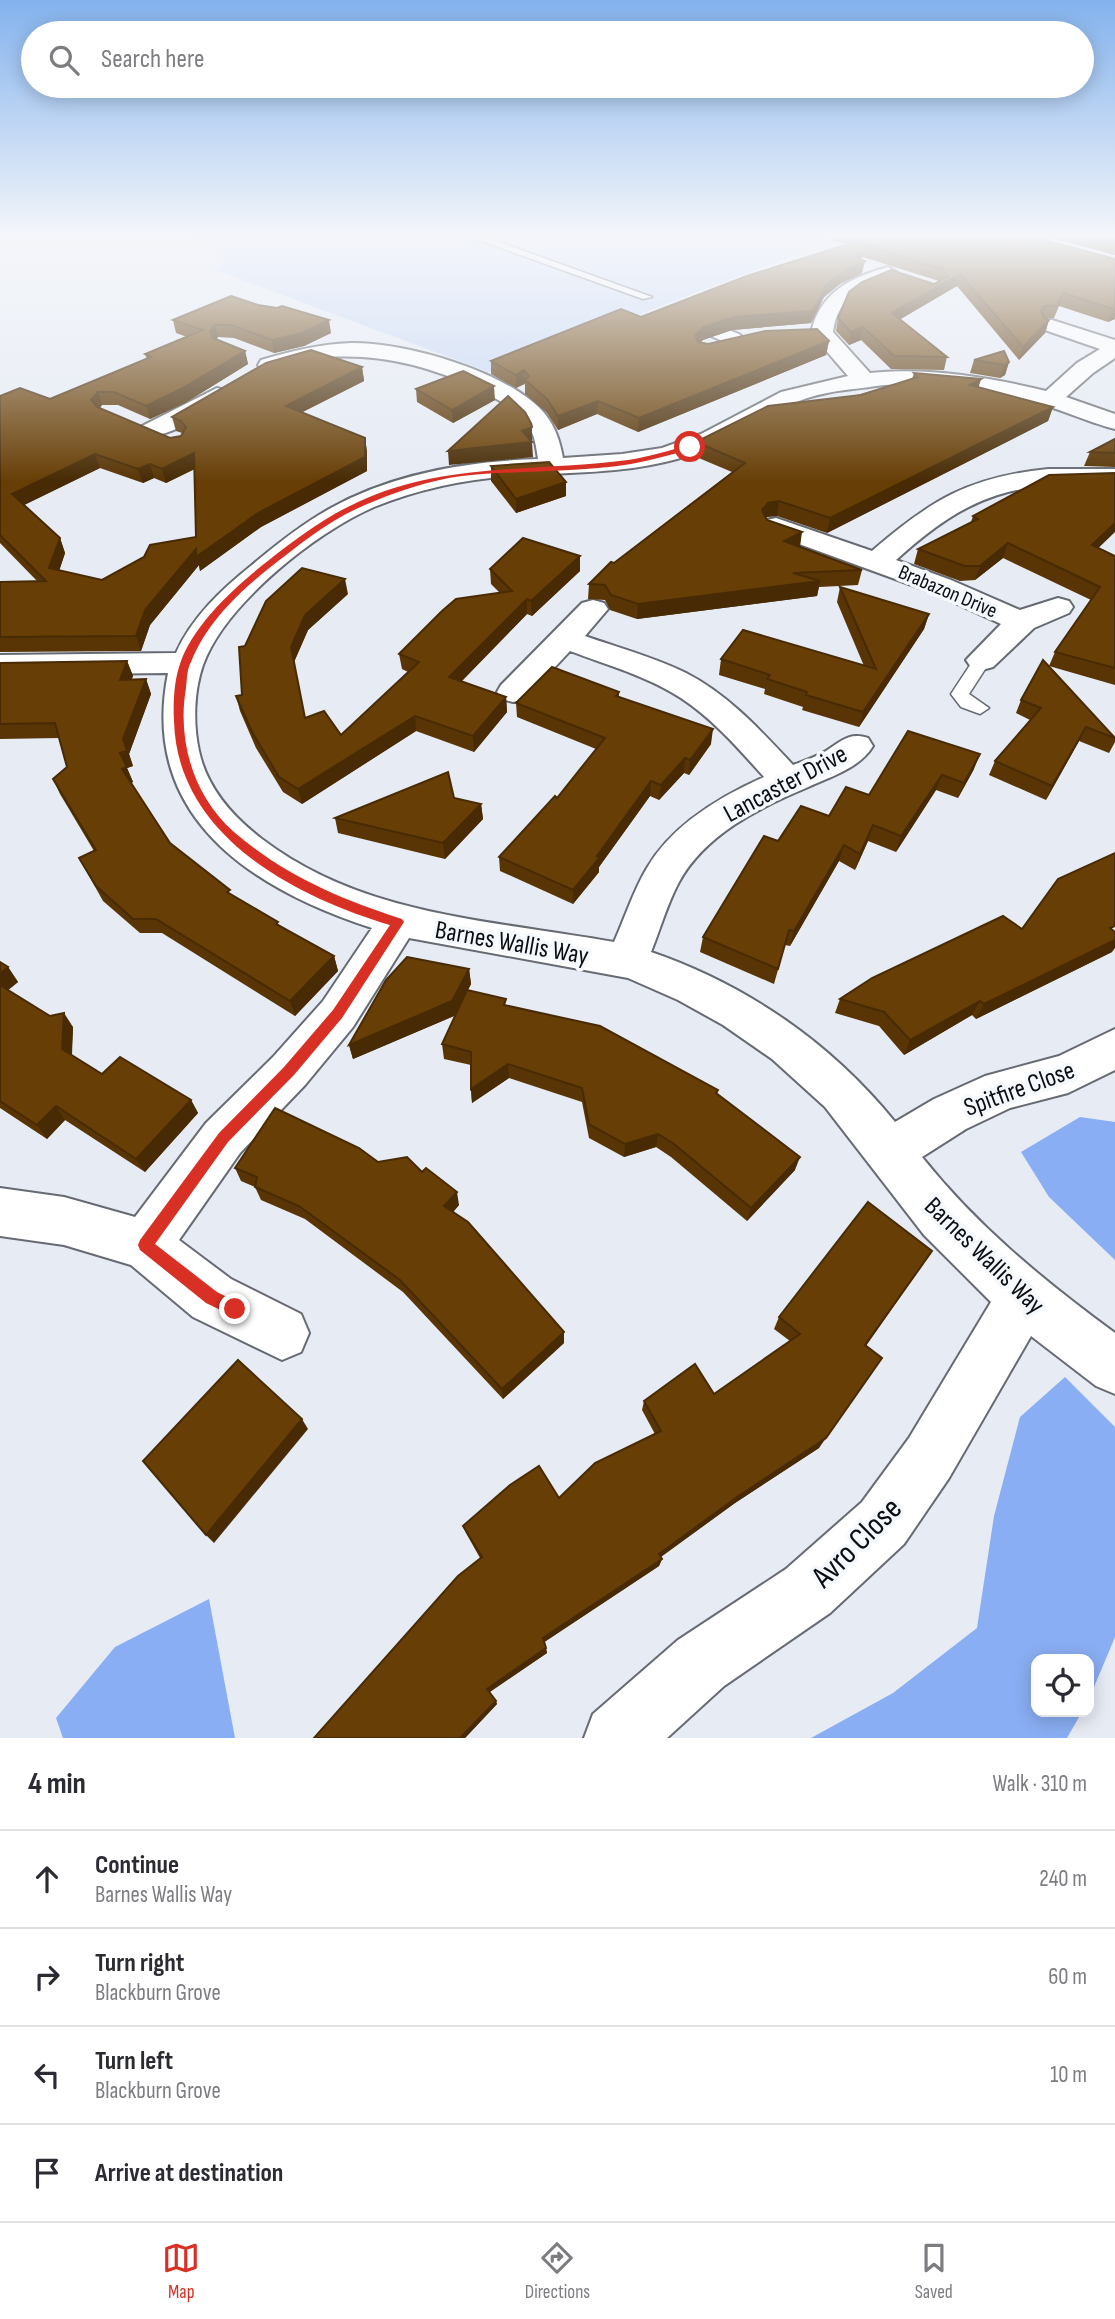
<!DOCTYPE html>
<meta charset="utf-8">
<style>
body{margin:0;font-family:"Sofia Sans Condensed",sans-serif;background:#f2f2f3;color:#2b2b33}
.controls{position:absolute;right:21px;bottom:21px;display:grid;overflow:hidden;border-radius:14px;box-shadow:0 4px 18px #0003}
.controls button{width:63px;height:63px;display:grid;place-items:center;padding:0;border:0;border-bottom:2px solid #e1e1e2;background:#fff;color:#2b2b33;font:35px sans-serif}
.stop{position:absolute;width:21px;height:21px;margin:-16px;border:5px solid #d93025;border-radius:50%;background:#fff}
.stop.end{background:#d93025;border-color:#fff;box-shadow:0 2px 7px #0008}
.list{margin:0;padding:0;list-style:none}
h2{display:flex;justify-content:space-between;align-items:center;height:91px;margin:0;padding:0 28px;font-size:30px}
h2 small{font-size:23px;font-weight:400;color:#7c7c81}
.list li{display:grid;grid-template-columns:46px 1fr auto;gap:21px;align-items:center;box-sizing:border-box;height:98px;padding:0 28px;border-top:2px solid #e1e1e2}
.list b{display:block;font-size:26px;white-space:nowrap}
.list p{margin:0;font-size:23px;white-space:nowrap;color:#7c7c81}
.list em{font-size:23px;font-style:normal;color:#7c7c81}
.icon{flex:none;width:38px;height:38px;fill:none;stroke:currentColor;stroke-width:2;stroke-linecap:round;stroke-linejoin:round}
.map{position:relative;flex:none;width:1115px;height:1738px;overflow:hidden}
.search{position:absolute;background:#fff;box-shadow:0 4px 18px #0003;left:21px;right:21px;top:21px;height:77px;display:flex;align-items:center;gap:18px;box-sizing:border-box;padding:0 24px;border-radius:38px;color:#7c7c81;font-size:26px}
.sheet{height:483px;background:#fff}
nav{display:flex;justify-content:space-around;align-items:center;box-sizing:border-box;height:98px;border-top:2px solid #e1e1e2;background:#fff;font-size:19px;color:#7c7c81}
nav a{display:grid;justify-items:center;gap:4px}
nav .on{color:#d93025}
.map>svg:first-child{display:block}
</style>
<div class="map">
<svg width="1115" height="1738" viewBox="0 0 1115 1738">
<rect width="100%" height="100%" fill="#e6ebf4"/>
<!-- green -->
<path fill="#c8d8f6" d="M197,238h620l11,4 -339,130 -274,-102 11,-9z"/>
<!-- forest -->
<g fill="#8aaef3">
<path d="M1080,1117l35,5v138l-66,-63 -28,-45z"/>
<path d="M1065,1377l50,50v210l-26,62v-40h-53v53h46l-15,26h-256l82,-45 84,-65 17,-112 26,-99z"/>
<path d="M209,1599l26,139h-172l-7,-20 59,-71z"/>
</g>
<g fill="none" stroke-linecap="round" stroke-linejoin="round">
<!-- service casing -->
<g stroke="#666a72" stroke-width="3">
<g id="service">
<path d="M473,238h15l164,59 -9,2z"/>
<path d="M982,655l9,5 -22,34 20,14 -9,6 -19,-7 -10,-13 25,-38z"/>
</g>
</g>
<!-- minor casing -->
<g stroke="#666a72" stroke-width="4">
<g id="minor">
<path d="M888,267l10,6 -3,4c-32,13 -57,17 -62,55l37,41c58,-6 119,4 176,18l31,-28 23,-14 -58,-20 -3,-4 3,-4 7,-2 66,21v18l-22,15 -27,24 49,17v15c-25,-6 -49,-18 -75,-25 -50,-15 -112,-24 -164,-18 -26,4 -53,5 -77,15 -42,18 -77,45 -122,58 -54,15 -109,13 -164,17 -48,3 -95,13 -139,31 -58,25 -149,97 -171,158 -9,26 -10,58 -4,86 8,37 33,65 63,88 102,78 231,81 352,103 11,-24 19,-51 33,-74 25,-43 72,-71 117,-91 -25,-28 -51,-58 -83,-79 -34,-22 -74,-33 -111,-47l-45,48 -12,3 -12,-3 -4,-7 4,-7 81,-82 11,-3 11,3 4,6 -23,27c34,12 69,21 101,37 43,22 75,58 107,92 11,-4 23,-8 33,-14 16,-10 23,-19 42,-13l5,8c-14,23 -44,31 -67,42 -48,20 -101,47 -127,94 -12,22 -19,48 -28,70 96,33 180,91 244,170l39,-23 51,-23 74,-20 56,-27v41l-47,23 -58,15 -44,21 -44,28c55,69 122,124 193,176v61l-19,-8 -65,-50 -82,142 -45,66 -74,69 -106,73 -57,52h-83l9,-24 85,-74 108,-71 76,-67 47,-64 82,-136 -67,-67 -99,-128 -53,-48 -49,-34 -45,-25 -50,-22 -219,-40 -56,89 -48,58 -65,68 -61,87 52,39 70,35 8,19 -8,19 -19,8 -89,-43 -62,-52 -67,-20 -64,-9v-48l64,9 71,20 71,-94 67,-66 50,-56 49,-73c-120,-39 -233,-111 -204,-255l-168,2v-20l176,-2c16,-36 46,-64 76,-88 25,-21 50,-41 79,-57 61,-34 137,-47 207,-49 -2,-12 -3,-25 -11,-35 -12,-16 -31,-26 -48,-34 -48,-24 -96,-36 -150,-33 -21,2 -50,17 -68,13l-3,-5 3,-5c30,-9 59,-16 90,-17 54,-1 159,29 194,71 11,14 15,28 18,44l59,-4 40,-6 39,-14 80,-42 67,-16 -37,-43c8,-40 40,-56 77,-66z"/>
<path d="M701,319l38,15 4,4 -4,4h-14l-31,-13 -3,-4 3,-4z"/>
<path d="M217,388l8,2 4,5c-12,16 -68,46 -87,41l-3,-5 3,-5z"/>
<path d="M1048,469h67v16c-100,-4 -144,7 -219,75l55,20 69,30 38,-12 11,3 4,6 -4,6 -35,15 -41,39 -11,3 -11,-3 -5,-7 35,-36 -70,-32 -165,-60 -4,-6 4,-6 10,-2 96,33c59,-51 97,-74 176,-82z"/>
</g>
</g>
<!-- service -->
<use href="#service" fill="#fff" fill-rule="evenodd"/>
<!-- minor -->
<use href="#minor" fill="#fff" fill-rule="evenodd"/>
</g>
<!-- wall -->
<g fill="#593505" fill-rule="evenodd">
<path d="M832,238h206l77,21v60l-7,3 -49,-16 -5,12h-8l3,2 -4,13 -26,27 -62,-74 -57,33 47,38 -3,13 -53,-1 -30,-29 -12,5 -13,-14 2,-13 96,-34 5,-3 -76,-24 -3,2 2,14 -22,11 -16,13 -13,26 -79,7 -29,10 -3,3 8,1 121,-3 -3,14 -188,77 -41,-18 -39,16 -11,-17 -22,-19v-10l-9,4 -25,-14v-13l150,-44 205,-72 -14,-5z"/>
<path d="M1052,238h63v17z"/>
<path d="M173,320l158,13 -27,13 -30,7 -40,-15 -16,-1 -2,3 29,11 3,13 -63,39 -35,16 -32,-14h-16l-2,3 70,30 11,-2 1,-3 -6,-2 -4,-14 190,-50 2,14 -62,31 63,26 2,14v19l-106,56 -61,44 -1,-6 -49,60 -9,26 -141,1v-70h38l-38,-39v-147l50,3 97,-40 -2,-5 42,-17 -11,-4zM100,468l43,15 11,-5 12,5 29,-14 1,68 -94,43 -43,-9 6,-18 -5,-15 -36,-33z"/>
<path d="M974,360l35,2 -4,13 -5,3 -30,-5z"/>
<path d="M914,373l67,6 -3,9 75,19 -5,14 -221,112 -50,-17 -11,1 1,3 32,27 63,23 -4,15 -39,2 -2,9 -180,23 -27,-9 -5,-10 -17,-1 1,-15 25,-21 118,-91 -38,-16 2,-14 216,-63z"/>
<path d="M416,389l79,11 -42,23 -36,-21z"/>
<path d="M1115,439v28l-31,-1 6,-14z"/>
<path d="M491,466l75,16v14l-50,17 -25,-32z"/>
<path d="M973,516l125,32 17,8v129l-66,-19 6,-14 36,-52 -88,-42 -28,22 -15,1 -46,-17 4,-15 53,-27z"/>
<path d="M490,569l90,2 -48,45 -5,-2 -65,67 44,16 1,15 -33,40 -58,-21 -114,73 -19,-12 -27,-44 -16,-37 -4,-15 6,-1 3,-49 103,-52 -40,36 -14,32 11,56 36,17 67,-63 -6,-3 -3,-15 101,-61 -9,-9z"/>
<path d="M840,587l89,27 -5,15 -65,98 -57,-17 1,-3 -39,-13 1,-5 -46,-14 2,-16 143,7 -27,-64z"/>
<path d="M127,661l6,15 -2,4 15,-1 5,15 -22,60 4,12 -6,2 6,14 -2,1 39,60 61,52 48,31 55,30 4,15 -43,45 -133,-83h-22l-37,-32 -24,-43 15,-7 -34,-57 -7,-15 14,-12 -8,-29 -59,1v-76z"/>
<path d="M619,692v5l92,47 -22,31 -5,-2 -25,27 -9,-4 -51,71v5l-26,32 -73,-33 -1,-14 58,-59 39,-49 -79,-32 -1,-14z"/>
<path d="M1021,700l94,38v4l-6,11 -30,-12 -33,59 -57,-25 6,-14 35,-41 -14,-7z"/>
<path d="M908,731l66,38 -16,29 -22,-8 -40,62 -28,-11 -13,29 -16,-9 -49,85 -5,-1 -11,39 -74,-32 3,-15 75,-96 91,-46z"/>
<path d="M454,798l27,6 2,15 -38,40 -107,-26 -3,-15z"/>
<path d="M1022,929l90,23 -136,67 -4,-4 -68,40 -25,-29 -44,-13 5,-14z"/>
<path d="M0,962l8,5 10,15 -10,8 42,26 23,11 -1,28 30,19 89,26 7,13 -53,59 -80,-52 -18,19 -47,-31z"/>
<path d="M469,969l2,15 -3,6 250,100 -1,4 78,76 -48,51 -76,-64 -15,-10 -32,10 -35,-19 -7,-36 -73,-24 -37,25 -1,-14v-24l-27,-6 -2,-15 21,-45 -9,17 -101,43 -4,-14z"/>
<path d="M378,1162l44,10 37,33 -6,7 111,120v11l-61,56 -100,-107 -98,-73 -44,-19 -6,-13 -14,-6 -6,-13z"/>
<path d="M924,1263l-58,83 -47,102 -84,55 -74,54 1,2 -3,7 -115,76 3,11 -57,39 7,12 -32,34h-151l166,-180 -14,-25 -3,-7 96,-28 96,-64 -13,-24 2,-9 70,-7 76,-53 -16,-12 5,-12z"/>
</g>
<!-- shaded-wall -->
<g fill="#482b04">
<path d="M865,245l-2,12 -11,7 3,-12z"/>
<path d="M865,261l-3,12 -22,11 -16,13 -13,26 -79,7 -29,10 -10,9 2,-14 9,-8 123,-43 15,-12z"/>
<path d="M960,274l-3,12 -68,40 3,-13z"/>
<path d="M1115,308v11l-7,3 5,-13z"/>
<path d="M329,320l2,13 -27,13 -30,7 -2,-13z"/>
<path d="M1049,320l-4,13 -26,27 4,-13z"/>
<path d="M215,325l3,12 -5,7 -3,-13z"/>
<path d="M863,327l-2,13 -12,5 2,-13z"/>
<path d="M829,341l-3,14 -188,77 1,-14z"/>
<path d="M245,351l3,13 -63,39 -35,16 -4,-13z"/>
<path d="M1009,362l-4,13 -5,3 4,-13z"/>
<path d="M362,367l2,14 -75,38 -3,-13z"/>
<path d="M524,370l1,13 -9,5v-13z"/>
<path d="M981,379l-4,13 -7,-7z"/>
<path d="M494,386l1,14 -42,23 -1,-13z"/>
<path d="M98,392l4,13 -7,8 -4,-13z"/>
<path d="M598,401l-1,13 -39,16v-14z"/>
<path d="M1053,407l-5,14 -221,112 3,-15z"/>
<path d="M532,427v14l-5,2 5,-1 1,15 -84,8 -1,-14 74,-20z"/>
<path d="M365,438l2,14v19l-106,56 -61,44 -1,-6 -49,60 -9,26 -5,-15 9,-26 51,-61z"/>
<path d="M194,453l4,14 -32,16 -4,-14z"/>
<path d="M95,454l5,14 -82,40 -6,-14z"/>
<path d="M150,464l4,14 -11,5 -5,-14z"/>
<path d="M566,482v14l-50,17v-14z"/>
<path d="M779,501l-2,15 -12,1 -3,-7 6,-7z"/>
<path d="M1115,523v9l-29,28 6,-15z"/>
<path d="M802,532l-2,15 -16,-6z"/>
<path d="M60,538l5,15 -10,30 -6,-15z"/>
<path d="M1008,543l-5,15 -28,22 5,-14z"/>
<path d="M580,556v15l-48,45 -1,-15z"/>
<path d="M345,579l3,15 -40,36 -14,32 -3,-15 14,-32z"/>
<path d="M820,581l-3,15 -180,23 1,-15z"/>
<path d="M527,599v15l-76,78 -2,-15z"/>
<path d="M929,614l-5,15 -65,98 4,-15z"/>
<path d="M127,661l6,15 -7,19 -6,-15z"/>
<path d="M146,679l5,15 -22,60 4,12 -6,2 6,14 -5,2 -6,-15 -2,-16 3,-14z"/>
<path d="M506,697l1,15 -33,40 -1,-16z"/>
<path d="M415,716l1,15 -114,73 -4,-15z"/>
<path d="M1086,727l-7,14 -33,59 6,-14z"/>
<path d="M713,729l-2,15 -22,31 1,-15z"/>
<path d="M980,754l-6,15 -16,29 6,-15z"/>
<path d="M685,758l-1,15 -25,27 2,-15z"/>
<path d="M942,775l-6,15 -40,62 5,-16z"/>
<path d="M651,781l-1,15 -51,71v5l-26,32v-14z"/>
<path d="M481,804l2,15 -38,40 -2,-16z"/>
<path d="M873,825l-5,16 -13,29 5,-16z"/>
<path d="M844,845l-5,16 -49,85 4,-15z"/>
<path d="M1115,940v8l-3,4 -136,67 8,-15z"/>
<path d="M334,956l4,15 -43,45 -5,-15z"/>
<path d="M8,967l10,15 -16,13 -2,-3v-18z"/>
<path d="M469,969l2,15 -17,32 -101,43 -4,-14z"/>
<path d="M980,1001l-8,14 -68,40 6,-15z"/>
<path d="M64,1013l9,14 -2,37 -9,-15z"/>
<path d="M508,1064l1,14 -37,25 -1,-14z"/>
<path d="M191,1100l7,13 -53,59 -9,-13z"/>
<path d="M56,1106l9,14 -18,19 -10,-14z"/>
<path d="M658,1134l-2,13 -32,10 1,-13z"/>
<path d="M800,1157l-5,13 -48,51 4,-13z"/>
<path d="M457,1192l2,13 -12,14 -3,-13z"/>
<path d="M564,1332v11l-61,56 -1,-10z"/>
<path d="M882,1358l-63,90 -84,55 -79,57 3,-6z"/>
<path d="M302,1419l6,10 -94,114 -8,-8z"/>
<path d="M662,1559l-3,7 -116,77v-5z"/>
<path d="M546,1648l1,5 -58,39 -2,-3z"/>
<path d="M496,1701l1,3 -32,34h-5z"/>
</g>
<!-- building -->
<g fill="#673e06" stroke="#482b04" stroke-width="2" fill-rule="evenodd">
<path d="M865,238h173l77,21v49l-2,1 -50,-16 -5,12 -13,1 -4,5 3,7 5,2 -26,27 -63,-73 -68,39 55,44 -53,-1 -31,-29 -12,5 -13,-14 11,-26 13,-10 29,-12 43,14 14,-8 -5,-7 -78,-24 -10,7 2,6 8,3 -23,11 -15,12 -14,27 -79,6 -30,10 -9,8 3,7 10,2 57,-13 52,-2 12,12 -190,77 -41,-17 -40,15 -11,-17 -22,-19 4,-4 -5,-6 -8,5 -25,-14 130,-52 20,8 106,-41 120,-38z"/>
<path d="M1100,238h15v4z"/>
<path d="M231,296l27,9 19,3 5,-2 47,14 -27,13 -30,7 -41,-15h-16l-5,6 3,7 32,13 -64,38 -35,17 -32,-14h-16l-7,8 6,7 73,31 11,-2 5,-9 -5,-6 -9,-4 94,-54 45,-13 51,17 -76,39 79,32v19l-107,56 -62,44v-8l-51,61 -9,26 -136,1v-55l46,-1 -46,-46v-139l20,-8 30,11 101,-42 -6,-3 58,-24 -30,-10zM194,453l2,84 -46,8 -6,12 -42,23 -53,-12 11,-30 -48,-44 83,-40 43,15 12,-5 12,5z"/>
<path d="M1004,351l5,11 -5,3 -30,-5z"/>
<path d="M463,371l31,15 -42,24 -36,-21z"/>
<path d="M914,373l67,6 -11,6 83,22 -223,111 -51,-17 -11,2 -6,7 5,10 35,12 -18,9 78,29 -69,3 27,8 -182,23 -27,-9 -6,-10 -16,-1 22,-22 3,1 131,-100 -49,-21 72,-36 93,-11 57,-18z"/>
<path d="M508,396l17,16 6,11 1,4 -10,4 10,11 -84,9z"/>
<path d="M1115,439v14l-25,-1z"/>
<path d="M549,462l17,20 -50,17 -25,-33z"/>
<path d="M1115,473v50l-23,22 23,11v112l-60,-16 45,-65 -92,-44 -28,23h-15l-47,-17 60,-30 -5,-3 76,-41z"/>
<path d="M523,538l57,18 -49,45 -4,-2 -78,78 57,20 -33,39 -58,-20 -117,73 -19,-12 -27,-45 -16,-36 6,-1 -3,-48 6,-1 21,-45 36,-33 43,11 -40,36 -14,32 14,71 19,-7 17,24 78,-73 -20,-8 43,-43 14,-12 56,-8 -22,-22z"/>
<path d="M840,587l89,27 -66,98 -57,-17 1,-3 -40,-13 3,-4 -49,-16 22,-29 133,39z"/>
<path d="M1043,660l72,78 -29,-11 -34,59 -57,-25 46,-53 -20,-8z"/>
<path d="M127,661l-7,19 26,-1 -23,60 4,12 -7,2 7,14 -5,2 48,74 60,47 -3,2 51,30 -2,2 58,32 -44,45 -134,-82h-23l-37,-33 -17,-28 17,-8 -43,-71 14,-12 -12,-44 -55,1v-61z"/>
<path d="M552,667l67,25 -3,4 97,33 -23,31 -5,-2 -24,27 -10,-4 -54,75 3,1 -27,33 -74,-33 56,-61 2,2 48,-60 -89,-35z"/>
<path d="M908,731l72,23 -16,29 -22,-8 -41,61 -28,-11 -13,29 -16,-9 -50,86 -5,-1 -11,39 -75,-32 61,-101 14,5 23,-35 28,10 17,-29 23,8z"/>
<path d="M448,772l6,26 27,6 -38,39 -108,-25z"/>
<path d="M1115,853v73l-5,2 5,4v8l-131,64 -4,-3 -70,39 -26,-28 -44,-13 32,-21 131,-62 19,13 36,-50z"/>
<path d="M407,957l62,12 -17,32 -103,44 37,-65z"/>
<path d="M0,962l8,5 -8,7z"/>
<path d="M0,985l50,31 14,-3 -2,36 40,25 18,-17 71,43 -55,59 -80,-53 -19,19 -37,-24z"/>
<path d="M467,990l39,9 -2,6 96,21 118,64 -2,3 84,64 -49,51 -77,-64 -16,-10 -33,10 -36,-20 -7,-36 -74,-24 -37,25v-37l-29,-8z"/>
<path d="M275,1108l84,40 19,14 29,-5 15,15 4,-4 31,24 -13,14 24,16 96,110 -62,57 -102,-109 -101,-74 -44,-19 2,-10 -22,-9z"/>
<path d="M868,1202l64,49 -67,94 17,13 -56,80 -86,57 -81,59 3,5 -119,79 3,10 -59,41 9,12 -36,37h-146l144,-162 24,-19 -19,-31 47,-41 29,-19 20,32 36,-35 66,-32 -17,-30 51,-37 19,30 86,-60 -21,-17z"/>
<path d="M238,1360l64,59 -96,116 -63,-74z"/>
</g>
<!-- sky -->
<linearGradient id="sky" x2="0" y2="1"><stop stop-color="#83b2ed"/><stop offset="0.49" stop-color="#f4f6fa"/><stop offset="1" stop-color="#f4f6fa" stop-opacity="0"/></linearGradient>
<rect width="1115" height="481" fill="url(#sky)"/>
<!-- route -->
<path fill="#d93025" d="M690,445l3,4c-21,5 -41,11 -62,15 -55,9 -113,6 -169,12 -32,4 -67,16 -97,29 -36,15 -66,40 -97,64 -31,25 -62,55 -77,93 -4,7 -4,17 -5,26 -9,52 7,108 48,144 50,43 106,67 168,87l2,3 -62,96 -48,57 -66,67 -73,102 62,48 24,12 2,5 -2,6 -6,2 -29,-14 -66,-53 -2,-5 2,-5 79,-107 65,-66 49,-57 57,-85c-97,-29 -213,-90 -216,-204 -1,-18 0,-40 6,-57 13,-40 57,-79 89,-104 28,-22 56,-43 89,-58 85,-40 179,-30 270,-42 21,-3 42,-10 62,-15z"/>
<g text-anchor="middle" stroke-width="7" stroke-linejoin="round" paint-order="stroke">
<!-- far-street labels -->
<g font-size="21" fill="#0c0e11" stroke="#f5f9fe">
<text transform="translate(948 591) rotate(23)" y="7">Brabazon Drive</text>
</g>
<!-- street labels -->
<g font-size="26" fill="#0c0e11" stroke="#f5f9fe">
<text transform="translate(785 783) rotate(-28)" y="9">Lancaster Drive</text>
<text transform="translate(512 942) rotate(10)" y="9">Barnes Wallis Way</text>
<text transform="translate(1019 1088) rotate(-20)" y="9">Spitfire Close</text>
<text transform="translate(985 1255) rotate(44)" y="9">Barnes Wallis Way</text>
</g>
<!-- near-street labels -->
<g font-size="32" fill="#0c0e11" stroke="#f5f9fe">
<text transform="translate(856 1542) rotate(-45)" y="11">Avro Close</text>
</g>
</g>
</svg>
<div class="controls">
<button><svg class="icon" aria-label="locate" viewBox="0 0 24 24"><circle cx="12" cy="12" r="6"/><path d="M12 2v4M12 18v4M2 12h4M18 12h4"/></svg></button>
</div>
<div class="stop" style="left:690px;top:447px"></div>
<div class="stop end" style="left:235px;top:1309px"></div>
<div class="search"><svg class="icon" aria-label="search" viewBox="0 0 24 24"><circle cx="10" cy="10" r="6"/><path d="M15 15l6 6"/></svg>Search here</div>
</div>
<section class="sheet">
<h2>4 min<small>Walk · 310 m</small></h2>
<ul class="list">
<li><svg class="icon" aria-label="ahead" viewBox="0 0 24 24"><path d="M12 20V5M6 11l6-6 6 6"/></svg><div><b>Continue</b><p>Barnes Wallis Way</p></div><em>240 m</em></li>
<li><svg class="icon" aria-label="right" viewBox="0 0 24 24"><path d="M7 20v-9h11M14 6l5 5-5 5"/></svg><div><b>Turn right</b><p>Blackburn Grove</p></div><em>60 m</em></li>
<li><svg class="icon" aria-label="left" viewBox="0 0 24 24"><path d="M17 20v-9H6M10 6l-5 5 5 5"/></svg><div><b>Turn left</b><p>Blackburn Grove</p></div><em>10 m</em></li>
<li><svg class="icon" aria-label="arrive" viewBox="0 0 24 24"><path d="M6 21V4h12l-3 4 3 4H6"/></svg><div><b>Arrive at destination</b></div></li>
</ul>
</section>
<nav>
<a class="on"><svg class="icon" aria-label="map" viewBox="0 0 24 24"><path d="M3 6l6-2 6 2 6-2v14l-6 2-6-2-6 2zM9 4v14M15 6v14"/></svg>Map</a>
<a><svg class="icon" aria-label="directions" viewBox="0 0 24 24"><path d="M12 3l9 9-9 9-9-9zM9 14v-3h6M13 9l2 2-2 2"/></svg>Directions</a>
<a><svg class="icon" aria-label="saved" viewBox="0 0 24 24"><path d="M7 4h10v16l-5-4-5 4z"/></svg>Saved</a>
</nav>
